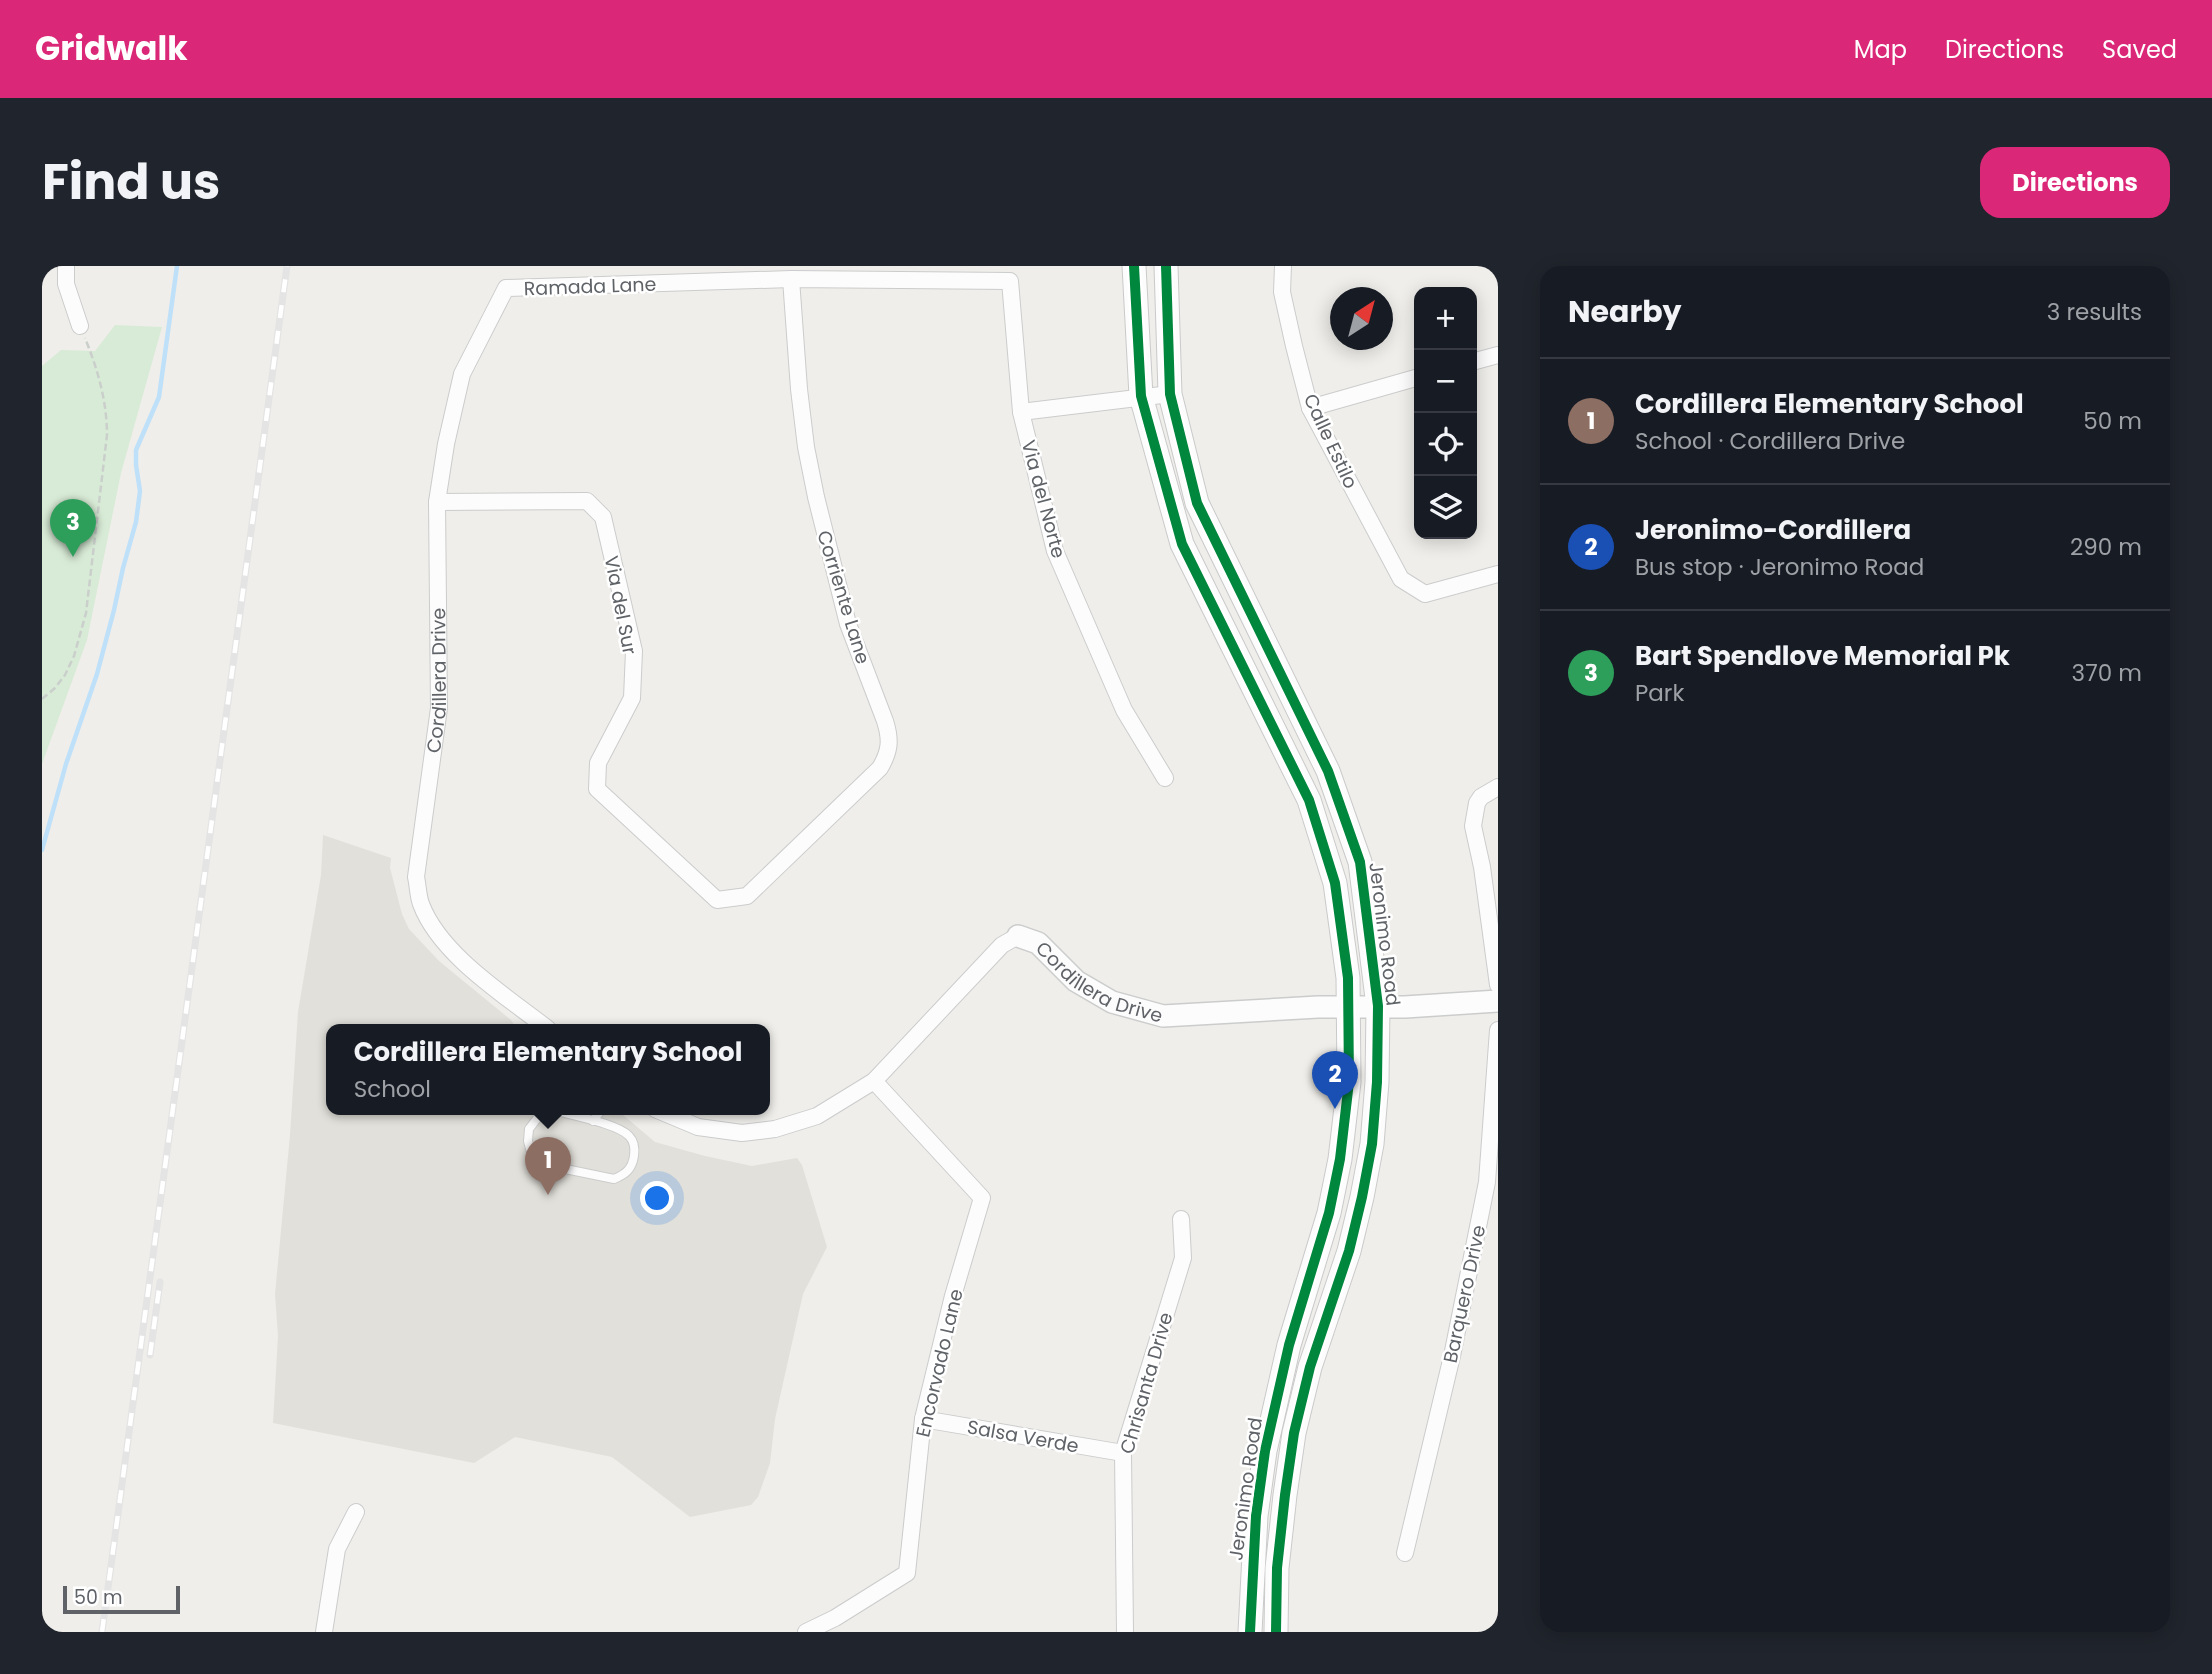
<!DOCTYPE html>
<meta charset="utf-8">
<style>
body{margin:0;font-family:Poppins,sans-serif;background:#20242c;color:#f1f3f6}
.controls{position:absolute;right:21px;top:21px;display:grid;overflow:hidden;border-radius:14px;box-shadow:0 4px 18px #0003}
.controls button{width:63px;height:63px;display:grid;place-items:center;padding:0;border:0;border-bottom:2px solid #363941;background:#171b24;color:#f1f3f6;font:35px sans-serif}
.compass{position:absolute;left:1288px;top:21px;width:63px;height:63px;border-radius:50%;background:#171b24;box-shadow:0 4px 18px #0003;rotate:36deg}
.scale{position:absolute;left:21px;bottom:18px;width:117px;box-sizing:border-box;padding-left:7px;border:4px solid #5f6368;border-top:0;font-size:19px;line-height:24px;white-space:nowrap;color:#5f6368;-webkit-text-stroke:5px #fff;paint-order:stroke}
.you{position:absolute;left:616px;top:933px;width:24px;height:24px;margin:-18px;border:5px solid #fff;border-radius:50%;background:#1a73e8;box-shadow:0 0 0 10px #1a73e833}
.badge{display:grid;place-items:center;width:46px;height:46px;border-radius:50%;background:#db2777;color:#fff;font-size:23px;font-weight:700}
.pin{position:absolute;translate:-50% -58px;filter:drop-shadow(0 2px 4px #0008)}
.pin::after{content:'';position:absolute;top:37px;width:24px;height:21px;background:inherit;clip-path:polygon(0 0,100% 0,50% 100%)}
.popup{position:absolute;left:284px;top:758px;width:444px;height:91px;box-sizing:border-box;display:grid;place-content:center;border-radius:14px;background:#171b24;filter:drop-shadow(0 2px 5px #0005);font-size:23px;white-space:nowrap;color:#9ea1a6}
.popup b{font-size:26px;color:#f1f3f6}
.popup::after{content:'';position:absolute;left:50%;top:100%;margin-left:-14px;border:14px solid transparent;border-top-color:#171b24}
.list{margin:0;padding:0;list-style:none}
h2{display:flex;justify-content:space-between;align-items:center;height:91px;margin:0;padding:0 28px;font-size:30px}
h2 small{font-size:23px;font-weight:400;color:#9ea1a6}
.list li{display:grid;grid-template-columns:46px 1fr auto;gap:21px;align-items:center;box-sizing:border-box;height:126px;padding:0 28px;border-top:2px solid #363941}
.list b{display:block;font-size:26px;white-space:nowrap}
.list p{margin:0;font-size:23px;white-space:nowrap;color:#9ea1a6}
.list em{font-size:23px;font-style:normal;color:#9ea1a6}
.icon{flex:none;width:38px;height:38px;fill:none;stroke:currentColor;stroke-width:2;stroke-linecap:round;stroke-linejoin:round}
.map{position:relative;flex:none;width:1456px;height:1366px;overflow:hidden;border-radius:21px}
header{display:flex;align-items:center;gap:42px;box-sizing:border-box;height:98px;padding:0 35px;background:#db2777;color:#fff}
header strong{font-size:33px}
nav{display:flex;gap:38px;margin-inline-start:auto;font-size:24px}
.intro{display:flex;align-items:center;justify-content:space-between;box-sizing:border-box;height:168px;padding:0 42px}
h1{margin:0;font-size:49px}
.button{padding:18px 32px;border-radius:21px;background:#db2777;color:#fff;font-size:24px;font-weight:700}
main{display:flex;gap:42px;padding:0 42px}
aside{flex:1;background:#171b24;border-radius:21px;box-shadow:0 4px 18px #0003}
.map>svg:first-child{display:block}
</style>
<header>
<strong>Gridwalk</strong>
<nav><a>Map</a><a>Directions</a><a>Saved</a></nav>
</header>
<div class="intro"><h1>Find us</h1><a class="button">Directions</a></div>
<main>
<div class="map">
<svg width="1456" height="1366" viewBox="0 0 1456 1366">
<rect width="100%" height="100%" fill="#efeeea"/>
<!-- education -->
<path fill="#e2e0da" d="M281,569l68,23 -1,10 12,46 7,15 30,32 72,59 6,9h-186v80h285l39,33 50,14 47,10 45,-8 5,7 25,82 -24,47 -28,125 -5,44 -12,34 -7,8 -61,12 -78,-60 -97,-20 -41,26 -201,-40 5,-87 -3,-42 15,-159 8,-123 23,-137z"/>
<!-- green -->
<path fill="#d8ebd6" d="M73,59l47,2 -41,146 -34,167 -45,124v-398l19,-16 34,1z"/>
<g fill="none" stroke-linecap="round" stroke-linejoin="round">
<!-- stream -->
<path stroke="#bfe0f9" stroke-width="4.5" d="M0,584l24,-86 31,-90 17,-64 9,-42 13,-46 4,-31 -4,-26v-15l23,-53 18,-131"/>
<!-- service casing -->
<g stroke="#cbcccc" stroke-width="10">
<g id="service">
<path d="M515,845c17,5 61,13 72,25 6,6 6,13 5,20 -2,13 -8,18 -20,23l-73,-15 -9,-8 -4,-15 1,-12 10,-13z"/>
<path d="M551,855l9,-12"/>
</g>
</g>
<!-- minor casing -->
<g stroke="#cbcccc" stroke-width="18">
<g id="minor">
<path d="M24,0v18l14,42"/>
<path d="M1241,0l-1,26 12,54 16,62 91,171 24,15 73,-20"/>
<path d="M1430,96l26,-7"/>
<path d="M1268,142l109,-31"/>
<path d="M979,146l149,-18"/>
<path d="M395,236l150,-1 16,16 31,134 -2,47 -34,65 -1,26 120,111 30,-4 133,-128c10,-17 11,-28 5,-47l-37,-97 -32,-127 -10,-50 -7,-58 -8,-110"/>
<path d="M1456,521l-17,10 -4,6 -4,23 9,41 16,118"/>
<path id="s1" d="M506,763c-42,-33 -108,-74 -127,-125 -3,-8 -3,-18 -5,-27l23,-169 -2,-206 9,-58 16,-70 44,-86 285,-9 219,2 11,131 34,139 69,159 41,68"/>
<path d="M613,843l43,18 44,6 33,-4 42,-13 57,-35 128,-136 16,-9"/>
<path d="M881,1153l200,34"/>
<path d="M1363,1287l47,-197 35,-174 11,-152"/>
<path d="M282,1366l13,-83 19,-37"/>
<path d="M764,1366l29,-14 72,-45 16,-154 30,-123 29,-98 -108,-117"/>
<path d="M1083,1366l-2,-179 60,-195 -2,-39"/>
</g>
</g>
<!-- tertiary casing -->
<g stroke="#cbcccc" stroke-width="24">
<g id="tertiary">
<path id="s2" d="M976,670l20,7 38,38 36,21 51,14 155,-9h87l93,-6"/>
</g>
</g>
<!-- secondary casing -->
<g stroke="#cacacb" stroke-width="25">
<g id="secondary">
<path d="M1092,0l7,130 41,148 127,256 26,83 13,95 1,104 -9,77 -11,54 -40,132 -24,106 -9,65 -6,116"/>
<path d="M1124,0l4,128 27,109 131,268 32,91 18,144 -1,76 -5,62 -10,53 -13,54 -39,116 -16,66 -9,62 -8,73 -1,64"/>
</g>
</g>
<!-- path -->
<path stroke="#cacfcc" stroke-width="2.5" stroke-dasharray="7 3.5" stroke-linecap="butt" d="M0,433l13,-11 10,-13 9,-19 12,-43 21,-178c0,-33 -9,-65 -22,-97"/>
<!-- service -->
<use href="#service" stroke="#fdfcfc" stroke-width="8"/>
<!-- minor -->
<use href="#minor" stroke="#fdfcfc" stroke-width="16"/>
<!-- tertiary -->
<use href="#tertiary" stroke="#fdfcfc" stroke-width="21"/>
<!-- secondary -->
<use href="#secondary" stroke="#fdfcfc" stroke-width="23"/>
<!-- rail casing -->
<g stroke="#e4e4e4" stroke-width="7">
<g id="rail">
<path d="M108,1089l10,-73"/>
<path d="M60,1366l185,-1366"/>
</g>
</g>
<!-- rail -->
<use href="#rail" stroke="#fff" stroke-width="4.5" stroke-dasharray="13" stroke-linecap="butt"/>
<!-- cycleway casing -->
<g stroke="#fff" stroke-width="15">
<g id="cycleway">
<path d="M1092,0l7,130 41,148 127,256 26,83 13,95 1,104 -9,77 -11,54 -40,132 -24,106 -9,65 -6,116"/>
<path d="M1124,0l4,128 27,109 131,268 32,91 18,144 -1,76 -5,62 -10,53 -13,54 -39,116 -16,66 -9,62 -8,73 -1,64"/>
</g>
</g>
<!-- cycleway -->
<use href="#cycleway" stroke="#00873e" stroke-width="10"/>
</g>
<g text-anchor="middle" stroke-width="5" stroke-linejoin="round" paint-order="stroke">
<!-- street labels -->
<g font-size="19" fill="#5f6368" stroke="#fff">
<text transform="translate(548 20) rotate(-2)" y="7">Ramada Lane</text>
<text transform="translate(1289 175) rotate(65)" y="7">Calle Estilo</text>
<text transform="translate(1002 233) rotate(75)" y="7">Via del Norte</text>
<text transform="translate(802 331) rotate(73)" y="7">Corriente Lane</text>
<text transform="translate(579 339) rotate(79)" y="7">Via del Sur</text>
<text dy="7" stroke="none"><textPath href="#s1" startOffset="406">Cordillera Drive</textPath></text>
<text transform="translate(1343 668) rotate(83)" y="7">Jeronimo Road</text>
<text dy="7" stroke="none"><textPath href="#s2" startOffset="96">Cordillera Drive</textPath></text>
<text transform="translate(1422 1028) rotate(-78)" y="7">Barquero Drive</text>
<text transform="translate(897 1097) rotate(-77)" y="7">Encorvado Lane</text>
<text transform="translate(1104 1117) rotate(-74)" y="7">Chrisanta Drive</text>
<text transform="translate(981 1170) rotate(10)" y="7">Salsa Verde</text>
<text transform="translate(1203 1223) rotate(-82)" y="7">Jeronimo Road</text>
</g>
</g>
</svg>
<div class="controls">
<button>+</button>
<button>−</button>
<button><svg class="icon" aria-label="locate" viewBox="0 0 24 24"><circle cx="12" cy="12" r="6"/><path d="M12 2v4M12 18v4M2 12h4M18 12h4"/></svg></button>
<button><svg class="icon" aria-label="layers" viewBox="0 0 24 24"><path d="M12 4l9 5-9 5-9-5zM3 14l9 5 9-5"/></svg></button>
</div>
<svg class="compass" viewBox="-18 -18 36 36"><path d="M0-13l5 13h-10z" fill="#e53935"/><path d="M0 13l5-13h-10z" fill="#9ea1a6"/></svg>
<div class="scale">50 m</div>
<div class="you"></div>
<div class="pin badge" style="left:506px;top:929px;background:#8d6e63">1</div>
<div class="popup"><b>Cordillera Elementary School</b>School</div>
<div class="pin badge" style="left:1293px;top:843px;background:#1a4fb4">2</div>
<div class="pin badge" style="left:31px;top:291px;background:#2e9e5b">3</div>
</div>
<aside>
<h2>Nearby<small>3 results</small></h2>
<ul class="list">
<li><span class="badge" style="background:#8d6e63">1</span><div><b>Cordillera Elementary School</b><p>School · Cordillera Drive</p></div><em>50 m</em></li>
<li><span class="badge" style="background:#1a4fb4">2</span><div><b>Jeronimo-Cordillera</b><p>Bus stop · Jeronimo Road</p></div><em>290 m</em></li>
<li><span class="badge" style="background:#2e9e5b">3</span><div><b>Bart Spendlove Memorial Pk</b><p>Park</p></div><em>370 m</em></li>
</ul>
</aside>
</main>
